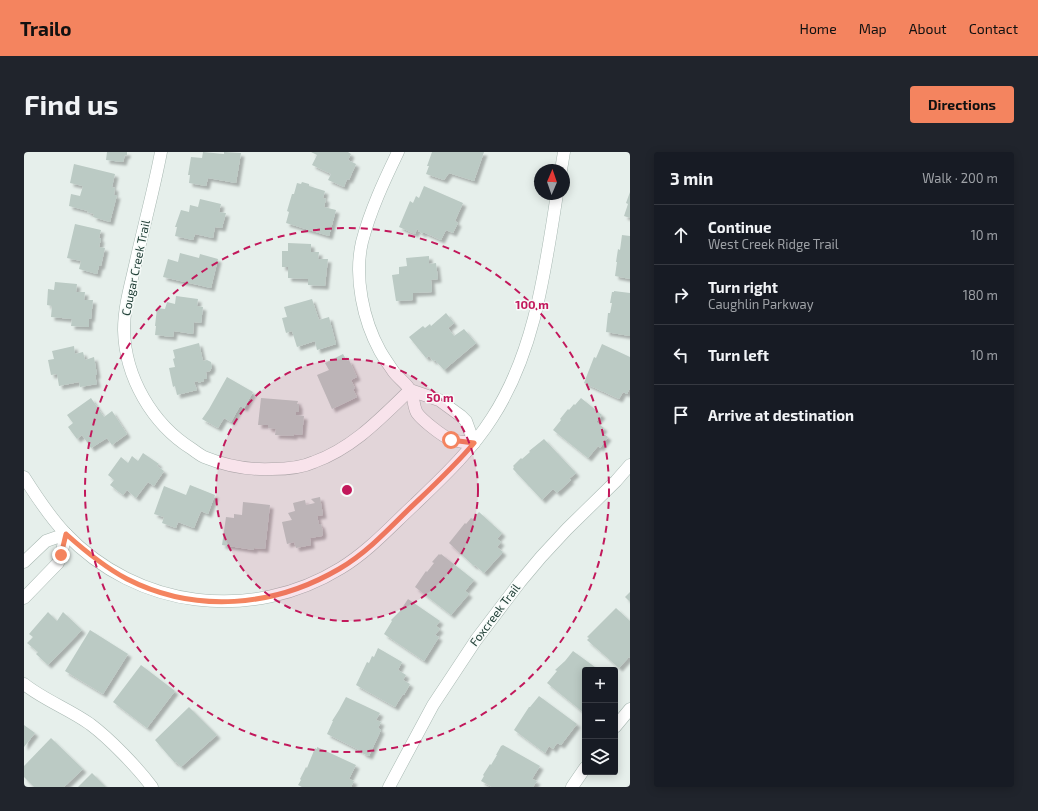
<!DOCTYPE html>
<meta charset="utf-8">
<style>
body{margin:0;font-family:"Exo 2",sans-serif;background:#20242c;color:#f1f3f6}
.controls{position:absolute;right:12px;bottom:12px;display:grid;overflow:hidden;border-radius:4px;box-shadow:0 2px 10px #0003}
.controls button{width:36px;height:36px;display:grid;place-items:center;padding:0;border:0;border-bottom:1px solid #363941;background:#171b24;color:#f1f3f6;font:20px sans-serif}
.compass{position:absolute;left:510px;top:12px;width:36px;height:36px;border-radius:50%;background:#171b24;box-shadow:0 2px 10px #0003;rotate:2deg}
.stop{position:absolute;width:12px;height:12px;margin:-9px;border:3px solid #f4845f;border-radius:50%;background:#fff}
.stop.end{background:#f4845f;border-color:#fff;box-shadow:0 1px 4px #0008}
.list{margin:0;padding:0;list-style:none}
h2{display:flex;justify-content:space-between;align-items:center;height:52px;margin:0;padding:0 16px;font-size:17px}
h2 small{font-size:13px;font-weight:400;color:#9ea1a6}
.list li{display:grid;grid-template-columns:26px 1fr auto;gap:12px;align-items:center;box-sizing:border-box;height:60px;padding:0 16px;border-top:1px solid #363941}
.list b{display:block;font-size:15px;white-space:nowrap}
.list p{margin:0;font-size:13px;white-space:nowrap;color:#9ea1a6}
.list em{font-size:13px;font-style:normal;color:#9ea1a6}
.icon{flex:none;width:22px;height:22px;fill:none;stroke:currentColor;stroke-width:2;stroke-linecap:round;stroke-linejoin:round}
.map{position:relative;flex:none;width:606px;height:635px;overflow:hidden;border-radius:4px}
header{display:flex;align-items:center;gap:24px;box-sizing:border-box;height:56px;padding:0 20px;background:#f4845f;color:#111}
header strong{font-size:19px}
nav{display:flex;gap:22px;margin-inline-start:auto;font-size:14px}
.intro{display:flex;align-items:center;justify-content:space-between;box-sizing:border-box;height:96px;padding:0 24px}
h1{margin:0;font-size:28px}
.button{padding:10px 18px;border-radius:4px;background:#f4845f;color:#111;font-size:14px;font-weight:700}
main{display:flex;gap:24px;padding:0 24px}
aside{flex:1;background:#171b24;border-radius:4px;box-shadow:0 2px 10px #0003}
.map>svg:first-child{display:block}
</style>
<header>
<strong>Trailo</strong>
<nav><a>Home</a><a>Map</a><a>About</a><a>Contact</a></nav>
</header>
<div class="intro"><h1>Find us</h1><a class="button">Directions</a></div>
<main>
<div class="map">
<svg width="606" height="635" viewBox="0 0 606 635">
<defs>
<filter id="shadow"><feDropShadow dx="3.5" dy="3.5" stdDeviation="1" flood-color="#0004"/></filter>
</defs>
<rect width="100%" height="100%" fill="#e6efeb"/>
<!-- building -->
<g fill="#bbcac4" filter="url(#shadow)">
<path d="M83,0h20v3h-2l-2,7 -17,-2z"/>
<path d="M179,0l21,2v-2l17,1 -5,30 -28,-5 -2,8 -17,-3 1,-8h-2l3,-18 11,1z"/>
<path d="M287,0h37l3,2 -3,6 8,4 -7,16 -2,-1 -3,8 -16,-7 3,-6 -19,-9 5,-10z"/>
<path d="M408,0h52l-10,29 -25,-8 -5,7 -18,-6 3,-8h-2z"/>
<path d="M50,12l41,10 -3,13 3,1 -1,7h3l-7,27 -17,-5 1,-3 -7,-2 1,-1 -19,-5 2,-12 9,2 3,-10 -13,-3z"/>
<path d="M278,30l7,2v2l16,5 -2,7 3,1 -2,8 12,3 -7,26 -43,-13 3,-11 -2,-1 5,-17h2l3,-11 4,1z"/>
<path d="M400,34l39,17 -8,18 3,2 -5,10 -7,-3 -5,10 -18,-8v2l-5,-3v-1l-1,-1 -2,5 -16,-7 11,-26 3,2 3,-7 3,2z"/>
<path d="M606,40v26l-6,-2 4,-12 -2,-1z"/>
<path d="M176,47l21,5 -2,8 7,1 -4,15 -7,-1 -2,11 -18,-4 -2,6 -18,-4 2,-9h-2l6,-17 8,2 1,-7 8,2z"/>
<path d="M51,72l26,6 -2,8 2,1 -2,8 6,1 -4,18h-2l-2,8 -18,-5 2,-8 -14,-3z"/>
<path d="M598,83l8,1v43l-15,-3 2,-14h-1l2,-13 2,1z"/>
<path d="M264,91l23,1v8h8l-1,7h10l-3,27 -17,-1v-6l-20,-1v-11h-6v-16h6z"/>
<path d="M156,101l19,5 1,-4 18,5 -7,29 -48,-11 5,-18 10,3z"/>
<path d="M405,104v8l7,-1 2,16 -7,1 1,12 -19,1v7l-17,1 -4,-26 7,-1v-7l8,-1 -1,-8z"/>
<path d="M31,130l22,2 -1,8h9l-1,8h9l-2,19 -2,-1v9l-18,-1 1,-7 -21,-2 1,-11 -5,-1 1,-16 6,1z"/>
<path d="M590,139l16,2v43l-24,-4 2,-19h2l2,-10h-2l2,-11h2z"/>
<path d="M152,144l22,3 -1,7 6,1 -2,16 -7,-1 -1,12 -19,-3 -1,6 -18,-2 1,-9h-1l2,-18 8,1 2,-7 8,2z"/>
<path d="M288,147l7,21 10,-3 7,27 -19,6 -2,-9 -18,6 -5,-16 -6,2 -4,-15 5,-1 -3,-10z"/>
<path d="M422,161l8,10 -6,5 6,8 10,-7 12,14 -32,27 -9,-10 -2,1 -4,-5 -3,2 -17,-21 14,-11 2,2 5,-4 1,2z"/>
<path d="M175,191l4,18 4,-1 4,2 1,5 -2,4 -4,1 1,7h-3v2l-6,2v-2l-4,1 3,8 -20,5 -2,-9 -2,1 -4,-19 6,-1 -2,-8 2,-1 -2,-8z"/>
<path d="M578,192l28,13v31l-3,6 -4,-2 -4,7 -35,-16 10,-26 2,1z"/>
<path d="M50,194l1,8 8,-2 2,8 9,-3 3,18h-2l2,9 -17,3 -1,-5 -20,4 -2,-12 -6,1 -3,-15 6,-1 -2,-8z"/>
<path d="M319,202l4,7 2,-1 8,17 -6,3 4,8 -2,1 4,8 -25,12 -15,-34 12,-5 -4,-7z"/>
<path d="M203,225l26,15 -9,16 -4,-2 -9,16 -7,-4 -6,10 -16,-9 7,-10z"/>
<path d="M67,246l13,19 8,-6 15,23 -15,11 -5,-7 -16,10 -9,-13 -5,4 -9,-12 5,-4 -6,-8z"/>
<path d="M237,246l37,3 -1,3h2v8h-3v3l8,1 -2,19 -8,-1v2l-19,-1 1,-6 -8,-1v-3h-10z"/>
<path d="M557,246l21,17 -6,7 8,6 -3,4 7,5 -8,11 -2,-2 -10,12 -35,-28 8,-10 -1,-1 8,-10 1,1 5,-6 1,1z"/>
<path d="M520,287l32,34 -7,6 2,1 -14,13 -4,-4 -11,11 -29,-31 1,-2 -1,-1 8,-8 1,1 8,-7 -1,-1z"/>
<path d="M119,301l16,11 -2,2 7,5 -10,15 -6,-4 -12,16 -9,-8 -4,5 -13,-10 4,-5 -6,-5 13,-18 7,6 4,-7 6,5z"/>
<path d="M166,333l25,10 -7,19 -7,-3 -7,17 -16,-6 -2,6 -14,-5 2,-6 -10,-3 10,-28 22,9z"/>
<path d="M296,345l3,18 -6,1 2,8h2l2,8 -1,4 -12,2 1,7 -15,3 -2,-6 -7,2 -5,-22 10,-2 -4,-7 7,-2 -2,-8 12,-3 1,5 9,-2 -4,-4z"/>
<path d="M219,350l27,3 -5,44 -11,-1v2l-32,-5 4,-28 8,1v-4l8,1z"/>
<path d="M455,360l23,21 -5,6 4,3 -4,5 6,5 -19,21 -9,-8 -1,1 -25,-23 16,-20 1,1 5,-6 2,1z"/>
<path d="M415,402l1,1 1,-1 33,26 -9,11 4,3 -18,21 -36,-28 11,-16 1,1 7,-9 -2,-1z"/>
<path d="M606,440v10l-5,-5z"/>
<path d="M384,447l32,22 -4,5 4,3 -5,6 4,2 -15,24 -40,-27 8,-13 -1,-1 9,-9z"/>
<path d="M592,456l14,13v37l-1,-1 -10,11 -32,-28 2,-2 -2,-1z"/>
<path d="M24,460l9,9 6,-9 19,18 -34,35 -12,-11 2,-2 -11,-9 6,-6 -4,-3z"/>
<path d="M66,478l38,24 -25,40 -38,-23z"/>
<path d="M354,496l24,14 -4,8 8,5 -3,5 7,4 -6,11 -1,-1 -8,13 -39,-22 11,-23 2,1 3,-7 2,1z"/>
<path d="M549,499l26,19h-14l-1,43 -37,-30 10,-12 -2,-1 10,-9z"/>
<path d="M117,513l34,26 -28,37 -34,-26z"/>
<path d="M515,544l38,28 -16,21 -4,-2 -4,6 -4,-3 -4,7 -31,-23 15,-23h1z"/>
<path d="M322,545l34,16 -4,7 5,2 -3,6 3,2 -12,26 -7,-3 1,-1 -36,-18 6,-13h-1l7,-11z"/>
<path d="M165,555l28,28 -36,32 -5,-5 -1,1 -20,-23z"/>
<path d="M0,573l11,8 -11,14z"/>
<path d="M27,586l32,31 -19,18h-30l-10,-10v-11z"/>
<path d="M479,593l37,21 -8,13 5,2 -4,6h-41l-11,-6 3,-5 -1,-1 7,-11 1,1 6,-10h-1l5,-9z"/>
<path d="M293,595l39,18 -7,14 5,2 -3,6h-49l-4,-2 3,-5 -1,-1 6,-12 1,1 8,-20 2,1z"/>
<path d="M68,621l14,14h-28z"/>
</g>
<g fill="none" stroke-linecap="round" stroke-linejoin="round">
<!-- minor casing -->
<g stroke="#a8b8b2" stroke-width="13">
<g id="minor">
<path d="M137,0c-7,37 -17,73 -25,109 -5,23 -12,45 -12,69 1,47 28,94 68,119 4,3 8,6 12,8 22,9 45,13 68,12 15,0 29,-1 42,-7 39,-14 67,-44 96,-72"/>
<path d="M374,0c-14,29 -28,59 -36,90 -8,35 1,78 18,109 4,7 9,14 13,20 5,7 13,12 17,19 4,6 3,16 7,23 5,7 25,23 33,26 7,3 16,3 24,4l-8,-22 -5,-5 -22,-16 -29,-10"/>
<path d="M537,18l3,-18"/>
<path d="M0,325c12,19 25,39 41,56 72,76 187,90 276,35 28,-17 50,-42 74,-64 28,-27 56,-53 77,-86 43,-66 53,-148 65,-224"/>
<path d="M0,410l22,-21 20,-7"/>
<path d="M0,446l34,-35 3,-8 5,-21"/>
<path d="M0,532c20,16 45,25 66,40 20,15 47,43 62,63"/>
<path d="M591,575l15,-18"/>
<path d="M365,635l44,-82 43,-65 44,-58 21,-25 26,-28 49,-48 14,-16"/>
<path d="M548,635l13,-19"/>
</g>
</g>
<!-- minor -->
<use href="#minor" stroke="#fff" stroke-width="12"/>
</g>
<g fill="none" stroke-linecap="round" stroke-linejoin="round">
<!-- route -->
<path stroke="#f4845f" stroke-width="5" d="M37,403l5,-21c19,17 38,33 61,45 69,35 147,28 212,-10 26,-15 48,-38 69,-59 23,-22 46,-43 66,-67l-23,-3"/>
</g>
<!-- distance rings -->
<circle cx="323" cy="338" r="131" fill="#c2185b" fill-opacity=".12"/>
<g fill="none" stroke="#c2185b" stroke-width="2" stroke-dasharray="7 5">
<circle cx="323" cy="338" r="131"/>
<circle cx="323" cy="338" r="262"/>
</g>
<g text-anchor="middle" stroke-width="3" stroke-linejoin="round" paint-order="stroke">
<!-- street labels -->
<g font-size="12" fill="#24423a" stroke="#f7fbf9">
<text transform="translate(112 116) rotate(-78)" y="4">Cougar Creek Trail</text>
<text transform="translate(471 463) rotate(-53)" y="4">Foxcreek Trail</text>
</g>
</g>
<circle cx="323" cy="338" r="6" fill="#c2185b" stroke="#f7fbf9" stroke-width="2"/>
<g font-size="12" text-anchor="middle" font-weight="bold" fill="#c2185b" stroke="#f7fbf9" stroke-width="3" stroke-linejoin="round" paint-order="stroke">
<text x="508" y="157">100 m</text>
<text x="416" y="250">50 m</text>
</g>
</svg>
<div class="controls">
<button>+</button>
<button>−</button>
<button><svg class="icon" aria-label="layers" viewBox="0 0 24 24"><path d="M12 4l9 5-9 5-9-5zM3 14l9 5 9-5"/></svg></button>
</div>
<svg class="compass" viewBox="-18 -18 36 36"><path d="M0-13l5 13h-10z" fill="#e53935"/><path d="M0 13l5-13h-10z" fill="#9ea1a6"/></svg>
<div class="stop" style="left:427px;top:288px"></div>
<div class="stop end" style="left:37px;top:403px"></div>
</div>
<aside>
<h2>3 min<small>Walk · 200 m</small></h2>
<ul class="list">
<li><svg class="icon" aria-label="ahead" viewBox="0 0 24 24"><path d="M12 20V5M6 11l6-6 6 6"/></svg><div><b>Continue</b><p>West Creek Ridge Trail</p></div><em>10 m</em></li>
<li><svg class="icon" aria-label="right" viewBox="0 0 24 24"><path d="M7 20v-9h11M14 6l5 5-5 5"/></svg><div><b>Turn right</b><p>Caughlin Parkway</p></div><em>180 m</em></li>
<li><svg class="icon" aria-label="left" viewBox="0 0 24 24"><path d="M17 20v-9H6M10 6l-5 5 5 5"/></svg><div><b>Turn left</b></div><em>10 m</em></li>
<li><svg class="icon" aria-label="arrive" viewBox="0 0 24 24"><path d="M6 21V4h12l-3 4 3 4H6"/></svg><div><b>Arrive at destination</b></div></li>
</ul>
</aside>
</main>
